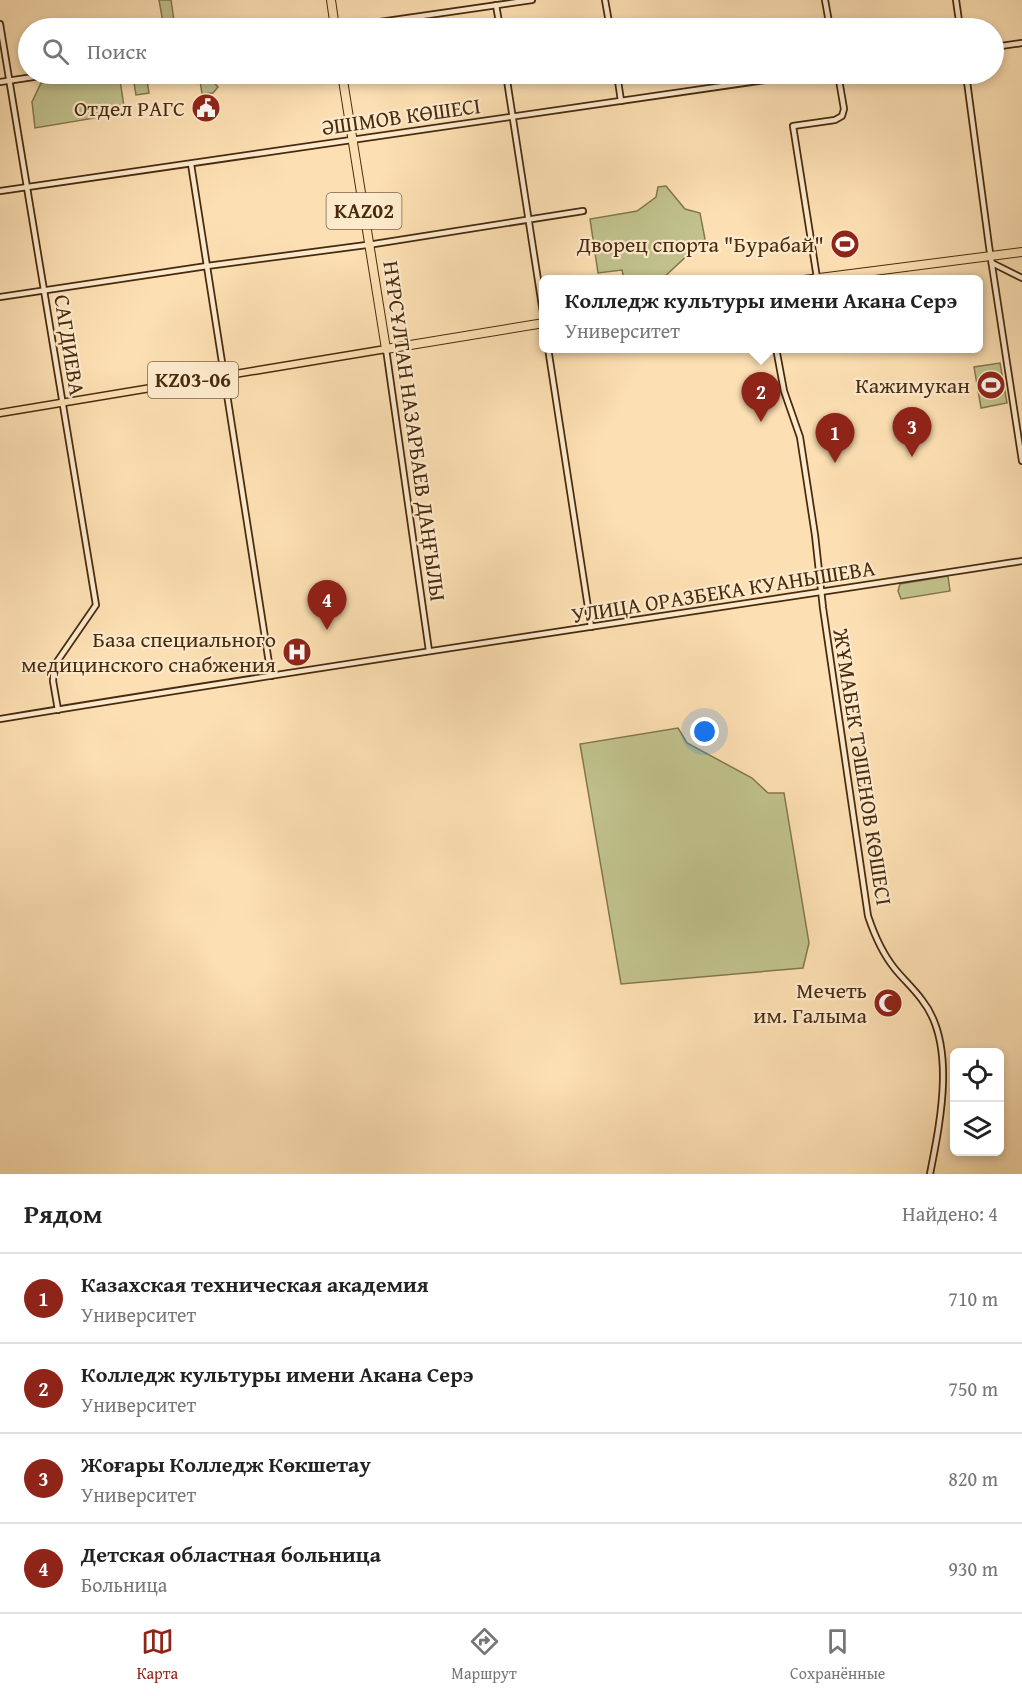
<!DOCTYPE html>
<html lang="ru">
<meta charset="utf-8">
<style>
body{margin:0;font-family:"Gentium Book Plus",serif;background:#f6f6f6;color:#222}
.controls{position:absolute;right:18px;bottom:18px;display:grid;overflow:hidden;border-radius:9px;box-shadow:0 3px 9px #0003}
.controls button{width:54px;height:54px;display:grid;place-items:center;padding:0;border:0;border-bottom:2px solid #e0e0e0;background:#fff;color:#222;font:30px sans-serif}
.you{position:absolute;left:705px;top:732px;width:21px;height:21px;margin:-15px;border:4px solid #fff;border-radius:50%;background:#1a73e8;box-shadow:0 0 0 9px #1a73e833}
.badge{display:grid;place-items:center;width:39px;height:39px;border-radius:50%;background:#8f2418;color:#fff;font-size:20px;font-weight:700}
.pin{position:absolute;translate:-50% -50px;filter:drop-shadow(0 2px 3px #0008)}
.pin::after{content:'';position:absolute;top:32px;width:21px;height:18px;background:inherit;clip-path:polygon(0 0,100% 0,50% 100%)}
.popup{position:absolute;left:539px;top:275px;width:444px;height:78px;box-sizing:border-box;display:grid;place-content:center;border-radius:9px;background:#fff;filter:drop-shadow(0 2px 4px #0005);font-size:20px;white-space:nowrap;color:#767676}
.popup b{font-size:22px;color:#222}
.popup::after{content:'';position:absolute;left:50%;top:100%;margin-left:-12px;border:12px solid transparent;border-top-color:#fff}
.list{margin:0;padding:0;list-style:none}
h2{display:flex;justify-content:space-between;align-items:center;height:78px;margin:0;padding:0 24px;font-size:26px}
h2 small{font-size:20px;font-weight:400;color:#767676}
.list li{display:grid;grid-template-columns:39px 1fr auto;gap:18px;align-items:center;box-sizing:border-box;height:90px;padding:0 24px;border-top:2px solid #e0e0e0}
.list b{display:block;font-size:22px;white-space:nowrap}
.list p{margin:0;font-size:20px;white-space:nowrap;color:#767676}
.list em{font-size:20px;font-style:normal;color:#767676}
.icon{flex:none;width:33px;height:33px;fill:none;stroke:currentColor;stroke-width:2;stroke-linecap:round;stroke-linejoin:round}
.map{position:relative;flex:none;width:1022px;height:1174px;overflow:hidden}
.search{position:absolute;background:#fff;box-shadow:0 3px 9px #0003;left:18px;right:18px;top:18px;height:66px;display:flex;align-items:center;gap:15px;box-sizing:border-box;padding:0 21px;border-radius:33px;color:#767676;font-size:22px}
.sheet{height:438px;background:#fff}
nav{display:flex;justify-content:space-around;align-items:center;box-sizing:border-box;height:84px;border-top:2px solid #e0e0e0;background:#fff;font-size:16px;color:#767676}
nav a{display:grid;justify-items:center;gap:3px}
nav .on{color:#8f2418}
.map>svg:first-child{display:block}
</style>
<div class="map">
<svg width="1022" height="1174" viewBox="0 0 1022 1174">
<rect width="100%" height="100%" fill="#fcdfb2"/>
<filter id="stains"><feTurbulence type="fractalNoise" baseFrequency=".00333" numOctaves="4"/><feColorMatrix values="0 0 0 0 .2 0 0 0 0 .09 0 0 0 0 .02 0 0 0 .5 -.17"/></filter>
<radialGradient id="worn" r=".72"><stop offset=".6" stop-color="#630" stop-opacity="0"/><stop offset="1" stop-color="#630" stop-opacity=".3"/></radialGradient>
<!-- green -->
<g fill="#c0c18c" stroke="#84764d" stroke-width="1.5">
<path d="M159,0h12l4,28h-11z"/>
<path d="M102,74h17l6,39 -90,15 -3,-26 9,-19z"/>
<path d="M206,74l12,13 -5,6 -11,1 -2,-13z"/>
<path d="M146,75l3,18 -13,2 -3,-18z"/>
<path d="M666,186l19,23 15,4 5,26 -43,40h-38l-2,-9 -24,3 -8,-54 47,-8 19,-14 2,-10z"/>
<path d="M1000,363l7,40 -26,5 -7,-41z"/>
<path d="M948,576l2,15 -49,8 -3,-8 2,-7z"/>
<path d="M678,728l9,15 65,35 16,15h16l25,150 -6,25 -182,16 -41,-240z"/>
</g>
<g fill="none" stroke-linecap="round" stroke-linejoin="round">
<!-- secondary casing -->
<g stroke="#482b0e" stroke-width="8">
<g id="secondary">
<path d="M605,0l5,28"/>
<path d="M825,0l5,28"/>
<path d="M956,0l4,28"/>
<path d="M496,5l4,23"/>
<path d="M0,24l96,581 -42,61 -1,15 5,29"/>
<path d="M338,28l194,-28"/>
<path d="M994,47l28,-4"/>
<path d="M506,74l38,245"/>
<path d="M617,74l4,27"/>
<path d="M966,74l23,172 33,215"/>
<path d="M0,82l53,-8"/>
<path d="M191,164l80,512"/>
<path d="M0,191l806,-117"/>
<path d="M992,263l30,15"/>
<path d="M817,278l-24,-152 42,-6 7,-4 2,-7 -6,-35"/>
<path d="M0,297l207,-31 167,-22 209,-33"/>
<path d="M548,348l43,279"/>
<path d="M776,348l8,43 16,46 15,98 8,73 45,308c6,18 14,37 27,53 8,10 19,20 27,31 35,44 18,123 8,174"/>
<path d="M386,349l43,302"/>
<path d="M0,719c340,-56 681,-105 1022,-158"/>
</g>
</g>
<!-- primary casing -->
<g stroke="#482b0e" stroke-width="9">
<path id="primary" d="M0,413l386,-64"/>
</g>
<!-- highway casing -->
<g stroke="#482b0e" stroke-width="10">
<g id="highway">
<path d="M331,0l4,28"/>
<path d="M342,74l44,275 158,-26"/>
<path d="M804,280l218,-28"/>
</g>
</g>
<!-- secondary -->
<use href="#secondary" stroke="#fdeacd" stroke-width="4.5"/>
<!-- primary -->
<use href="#primary" stroke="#fcdfb2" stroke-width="6"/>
<!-- highway -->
<use href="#highway" stroke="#fcdfb2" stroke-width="8"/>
</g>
<!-- icons -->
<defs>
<g id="civic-disc" transform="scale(1.5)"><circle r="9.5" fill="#8f2418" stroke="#fdeacd"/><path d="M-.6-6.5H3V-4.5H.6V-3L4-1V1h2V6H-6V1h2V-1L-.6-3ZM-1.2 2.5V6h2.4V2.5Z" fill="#fff"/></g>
<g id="stadium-disc" transform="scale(1.5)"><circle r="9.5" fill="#8f2418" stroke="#fdeacd"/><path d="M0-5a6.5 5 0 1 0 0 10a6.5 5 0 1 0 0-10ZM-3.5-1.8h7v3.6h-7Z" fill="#fff"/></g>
<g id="hospital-disc" transform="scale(1.5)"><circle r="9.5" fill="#8f2418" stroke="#fdeacd"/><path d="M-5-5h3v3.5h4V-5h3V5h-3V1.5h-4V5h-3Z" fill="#fff"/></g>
<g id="mosque-disc" transform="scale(1.5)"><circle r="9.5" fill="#8f2418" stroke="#fdeacd"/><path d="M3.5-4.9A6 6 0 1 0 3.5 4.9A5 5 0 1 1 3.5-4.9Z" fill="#fff"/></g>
</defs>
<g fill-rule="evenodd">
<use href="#civic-disc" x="206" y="108"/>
<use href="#stadium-disc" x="845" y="244"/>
<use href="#stadium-disc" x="991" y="385"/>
<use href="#hospital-disc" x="297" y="652"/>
<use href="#mosque-disc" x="888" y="1003"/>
</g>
<g text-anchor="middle" stroke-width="4.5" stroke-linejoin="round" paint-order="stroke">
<!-- shield labels -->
<g fill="#fdeacd" stroke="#7e6447" stroke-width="1.5">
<rect x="326.5" y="193" width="75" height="36" rx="4.5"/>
<rect x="148" y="362" width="90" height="36" rx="4.5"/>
</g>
<g font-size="21" font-weight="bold" fill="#482b0e">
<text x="364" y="218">KАZ02</text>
<text x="193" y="387">KZ03-06</text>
</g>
<!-- poi labels -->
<g font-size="22" fill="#482b0e" stroke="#fdeacd" text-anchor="end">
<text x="185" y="116">Отдел РАГС</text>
<text x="824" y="252">Дворец спорта "Бурабай"</text>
<text x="970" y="393">Кажимукан</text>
<text x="276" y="647">База специального<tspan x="276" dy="25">медицинского снабжения</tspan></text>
<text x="867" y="998">Мечеть<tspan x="867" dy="25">им. Галыма</tspan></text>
</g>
<!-- street labels -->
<g font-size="22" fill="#482b0e" stroke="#fdeacd">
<text transform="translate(401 116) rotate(-8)" y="8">ӘШІМОВ КӨШЕСІ</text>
<text transform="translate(70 345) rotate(81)" y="8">САГДИЕВА</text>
<text transform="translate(415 431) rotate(82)" y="8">НҰРСҰЛТАН НАЗАРБАЕВ ДАҢҒЫЛЫ</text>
<text transform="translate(723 591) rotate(-9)" y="8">УЛИЦА ОРАЗБЕКА КУАНЫШЕВА</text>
<text transform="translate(863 767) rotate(81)" y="8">ЖҰМАБЕК ТӘШЕНОВ КӨШЕСІ</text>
</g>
</g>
<rect width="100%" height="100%" filter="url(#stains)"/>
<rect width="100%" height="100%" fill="url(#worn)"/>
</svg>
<div class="controls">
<button><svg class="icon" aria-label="locate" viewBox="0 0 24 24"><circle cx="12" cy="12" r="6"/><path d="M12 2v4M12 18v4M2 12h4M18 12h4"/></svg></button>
<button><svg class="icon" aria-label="layers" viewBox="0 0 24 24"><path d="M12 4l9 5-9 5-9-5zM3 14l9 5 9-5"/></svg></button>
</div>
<div class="you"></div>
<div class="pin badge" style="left:835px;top:463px">1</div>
<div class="pin badge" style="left:761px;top:422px">2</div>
<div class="popup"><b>Колледж культуры имени Акана Серэ</b>Университет</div>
<div class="pin badge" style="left:912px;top:457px">3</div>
<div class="pin badge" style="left:327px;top:630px">4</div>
<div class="search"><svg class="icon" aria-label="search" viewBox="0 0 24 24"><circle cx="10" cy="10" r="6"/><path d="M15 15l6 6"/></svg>Поиск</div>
</div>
<section class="sheet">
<h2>Рядом<small>Найдено: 4</small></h2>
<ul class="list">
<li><span class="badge">1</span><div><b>Казахская техническая академия</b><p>Университет</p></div><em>710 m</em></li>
<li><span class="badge">2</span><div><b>Колледж культуры имени Акана Серэ</b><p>Университет</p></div><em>750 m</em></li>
<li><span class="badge">3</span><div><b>Жоғары Колледж Көкшетау</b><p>Университет</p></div><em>820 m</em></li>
<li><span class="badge">4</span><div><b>Детская областная больница</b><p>Больница</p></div><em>930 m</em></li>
</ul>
</section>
<nav>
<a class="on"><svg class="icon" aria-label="map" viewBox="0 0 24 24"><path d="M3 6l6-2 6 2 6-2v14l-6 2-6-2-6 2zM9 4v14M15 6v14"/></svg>Карта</a>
<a><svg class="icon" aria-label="directions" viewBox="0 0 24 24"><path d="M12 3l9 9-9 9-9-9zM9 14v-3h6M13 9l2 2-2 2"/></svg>Маршрут</a>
<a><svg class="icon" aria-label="saved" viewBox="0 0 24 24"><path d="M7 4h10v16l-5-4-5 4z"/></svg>Сохранённые</a>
</nav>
